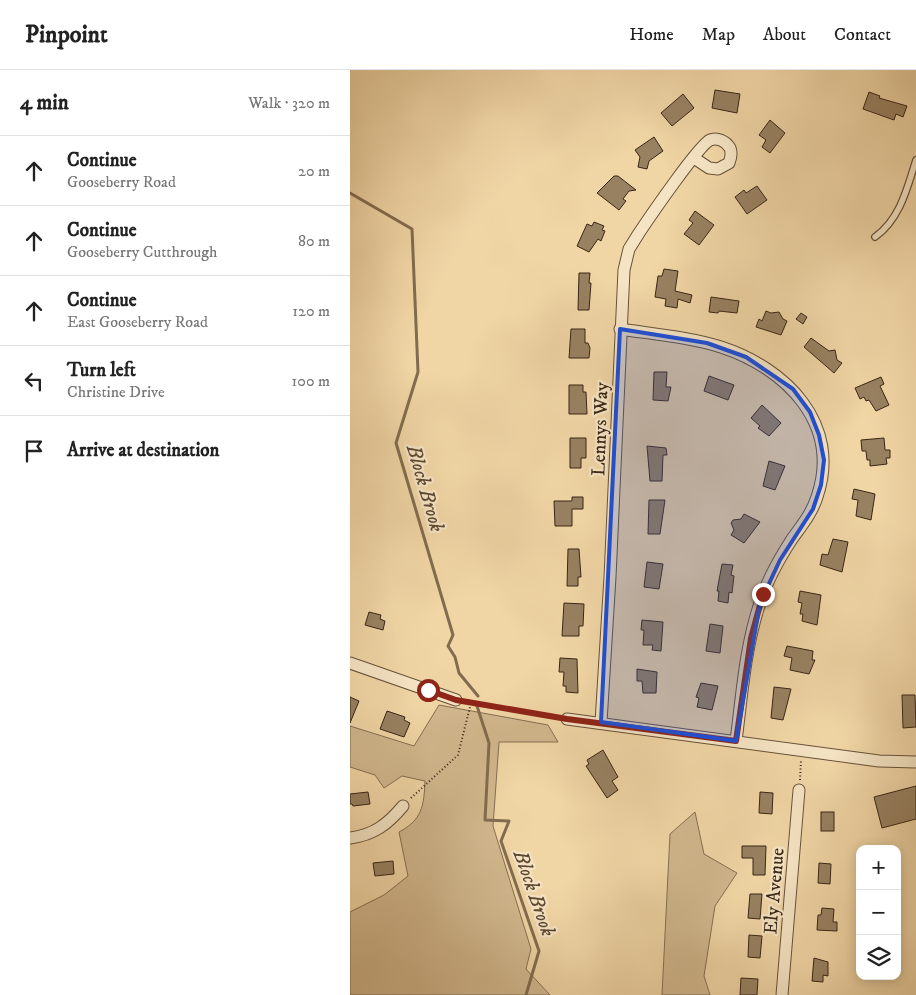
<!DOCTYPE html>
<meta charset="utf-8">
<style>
body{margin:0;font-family:"IM FELL DW Pica",serif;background:#f6f6f6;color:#222}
.controls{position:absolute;right:15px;bottom:15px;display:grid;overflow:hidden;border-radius:10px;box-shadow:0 2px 12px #0003}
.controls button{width:45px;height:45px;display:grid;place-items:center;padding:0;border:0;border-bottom:1px solid #e0e0e0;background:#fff;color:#222;font:25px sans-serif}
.stop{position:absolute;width:15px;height:15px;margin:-11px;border:4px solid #8f2418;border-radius:50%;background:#fff}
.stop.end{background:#8f2418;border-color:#fff;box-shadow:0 1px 5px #0008}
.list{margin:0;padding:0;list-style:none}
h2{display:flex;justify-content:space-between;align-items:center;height:65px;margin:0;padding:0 20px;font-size:21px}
h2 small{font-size:16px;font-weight:400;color:#767676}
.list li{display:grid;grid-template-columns:32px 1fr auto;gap:15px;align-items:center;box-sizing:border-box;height:70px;padding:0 20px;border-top:1px solid #e0e0e0}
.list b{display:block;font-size:19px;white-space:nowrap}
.list p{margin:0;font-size:16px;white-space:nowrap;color:#767676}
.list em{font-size:16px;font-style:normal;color:#767676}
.icon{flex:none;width:28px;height:28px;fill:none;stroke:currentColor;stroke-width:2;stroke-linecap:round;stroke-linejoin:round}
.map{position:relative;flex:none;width:566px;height:925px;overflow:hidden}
header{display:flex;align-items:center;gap:30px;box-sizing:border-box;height:70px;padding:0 25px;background:#fff;border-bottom:1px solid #e0e0e0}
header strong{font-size:24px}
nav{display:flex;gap:28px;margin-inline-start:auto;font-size:18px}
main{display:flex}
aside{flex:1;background:#fff}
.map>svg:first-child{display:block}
</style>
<header>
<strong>Pinpoint</strong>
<nav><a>Home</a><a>Map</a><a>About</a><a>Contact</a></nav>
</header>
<main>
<aside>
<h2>4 min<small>Walk · 320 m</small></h2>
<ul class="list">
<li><svg class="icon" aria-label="ahead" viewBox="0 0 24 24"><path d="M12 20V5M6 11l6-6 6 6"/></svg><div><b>Continue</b><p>Gooseberry Road</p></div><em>20 m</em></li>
<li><svg class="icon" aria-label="ahead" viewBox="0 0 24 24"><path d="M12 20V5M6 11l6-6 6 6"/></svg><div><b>Continue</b><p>Gooseberry Cutthrough</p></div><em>80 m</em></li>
<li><svg class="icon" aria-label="ahead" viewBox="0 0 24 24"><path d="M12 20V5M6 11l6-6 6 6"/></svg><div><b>Continue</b><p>East Gooseberry Road</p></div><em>120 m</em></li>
<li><svg class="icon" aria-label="left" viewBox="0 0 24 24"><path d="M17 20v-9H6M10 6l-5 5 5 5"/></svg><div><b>Turn left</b><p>Christine Drive</p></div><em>100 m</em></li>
<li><svg class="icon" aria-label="arrive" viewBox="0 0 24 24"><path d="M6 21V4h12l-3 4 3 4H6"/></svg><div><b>Arrive at destination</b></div></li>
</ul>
</aside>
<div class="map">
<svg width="566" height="925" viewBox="0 0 566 925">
<rect width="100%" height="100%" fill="#f0d5a5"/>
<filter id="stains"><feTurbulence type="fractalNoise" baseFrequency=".004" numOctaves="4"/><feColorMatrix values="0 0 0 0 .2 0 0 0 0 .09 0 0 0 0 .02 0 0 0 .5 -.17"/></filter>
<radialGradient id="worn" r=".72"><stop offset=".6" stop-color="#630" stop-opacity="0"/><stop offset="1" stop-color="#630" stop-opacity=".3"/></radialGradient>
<!-- green -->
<g fill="#d1b78d" stroke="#856e52">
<path d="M89,635l109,20 10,17h-59l-6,84 38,123 -5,20 24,26h-200v-83l34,-17 24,-19 -9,-44c23,-12 25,-26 26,-51l-23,-5 -18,12 -9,-13 -25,-8v-41l64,20z"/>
<path d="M345,742l9,42 33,19 -22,33 -11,70 6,19h-48l8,-161z"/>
</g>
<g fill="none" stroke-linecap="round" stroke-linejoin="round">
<!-- stream -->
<g stroke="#826c4f" stroke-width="3">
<path d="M0,123l62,36 6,143 -22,71 57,192 -5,11 7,11 4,16 19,23"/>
<path d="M127,636l12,37 -4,77 24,1 -8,20 38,110 -13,44"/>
</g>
</g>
<!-- building -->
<g fill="#988161" stroke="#392617">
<path d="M365,20l25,4 -3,19 -25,-5z"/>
<path d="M519,22l11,4 -1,2 28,8 -4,11 -7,-3 -2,6 -31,-11z"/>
<path d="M333,24l11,14 -22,18 -11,-13z"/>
<path d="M420,50l15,13 -15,20 -8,-6 4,-7 -7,-5z"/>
<path d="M304,67l9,14 -14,10 -2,8 -9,-2 2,-10 -5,-7z"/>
<path d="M264,106h4l18,14 -7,1 -6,8 3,2 -7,9 -22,-17z"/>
<path d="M407,116l10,14 -20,14 -12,-17 9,-7 2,3z"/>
<path d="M345,141l19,14 -15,20 -15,-11 9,-11 -4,-3z"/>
<path d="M244,152l10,4 -2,4 3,1 -4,10 -3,-2 -9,13 -12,-6 10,-22 5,2z"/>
<path d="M314,199l14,2 -3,20 17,4 -2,8 -12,-4 -1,9 -12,-2 1,-7 -11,-2 3,-21h4z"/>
<path d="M229,203h11l-1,10h2l-2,27h-11z"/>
<path d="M361,227l28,4 -2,12 -18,-2 -1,2 -9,-1z"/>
<path d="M416,241l5,2 8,-1 4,7 4,2 -6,14 -25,-8 3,-8 3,2z"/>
<path d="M451,243l6,4 -4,7 -7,-5z"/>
<path d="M221,259h14v14h3l2,5 -1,10h-20z"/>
<path d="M461,268l18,13 6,-1 2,10 5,3 -8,10 -30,-26z"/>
<path d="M304,302h13l-1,15h5l-3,14 -15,-1z"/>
<path d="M359,306l25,9 -6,15 -24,-9z"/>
<path d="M531,307l3,7 -4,2 9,19 -13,6 -7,-11 -3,1 -2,-4 -4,2 -5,-11z"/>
<path d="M219,315h14v7h3l1,22h-18z"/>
<path d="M412,335l19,18 -12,13 -11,-8 2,-2 -9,-8z"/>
<path d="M220,368h16v20h-5v10h-11z"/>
<path d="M534,368l1,12h5v8h-4l1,6 -17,2v-6h-3l-1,-9h-4l-1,-11z"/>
<path d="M297,376l19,2 1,7h-4l-1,26h-12z"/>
<path d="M419,391l16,5 -10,24 -12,-4z"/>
<path d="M504,419l21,5 -4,26 -15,-4 2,-16 -6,-1z"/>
<path d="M222,427h11v12h-11v17h-17l-1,-25h18z"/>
<path d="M299,430h16l-5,34h-12z"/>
<path d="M394,444l16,8 -16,21 -13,-8 3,-5 -3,-7 2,-3 8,-1z"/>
<path d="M483,469l15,3 -6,30 -22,-7 2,-11 6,1z"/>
<path d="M218,479h11l2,28h-3v9h-11z"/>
<path d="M297,492l16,2 -4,25 -15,-2z"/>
<path d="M372,494l11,1 -2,10 3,1 -2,17 -3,-1 -1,11 -10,-2 1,-10h-2z"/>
<path d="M450,521l21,4 -4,30 -15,-4 1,-7h-3l2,-11 -4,-1z"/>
<path d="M214,533l20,1 -1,22h-4v10h-17z"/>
<path d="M19,542l12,3 -1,4 5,2 -2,9 -18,-5z"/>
<path d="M292,550l21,2 -2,29 -9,-1 1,-5h-10l1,-15h-3z"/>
<path d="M360,554l13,2 -3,27 -14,-2z"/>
<path d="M437,576l26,5 -1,9h3l-6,14 -19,-4 2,-12 -8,-2z"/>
<path d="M210,588l17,1 1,34 -12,-1v-6h-3l1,-14h-5z"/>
<path d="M287,599l20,3 -1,21h-13l-1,-12h-5z"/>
<path d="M351,613l17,3 -6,24 -15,-3 2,-9 -3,-1z"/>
<path d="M424,617l17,2 -8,31 -12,-2z"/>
<path d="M552,625h13l1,32 -13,1z"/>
<path d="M0,627l9,4 -9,22z"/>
<path d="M37,641l18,6 -1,3 6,3 -6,14 -24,-8z"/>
<path d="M253,680l15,27 -6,4 6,9 -11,8 -21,-32 3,-2 -2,-4z"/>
<path d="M566,716v33l-34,9 -8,-31z"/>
<path d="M18,722l2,12 -17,2 -1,-2h-2v-10z"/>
<path d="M410,722l13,1 -1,21 -13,-1z"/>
<rect x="471" y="742" width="13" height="19"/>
<path d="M392,776h24l-1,29h-12v-17h-11z"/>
<path d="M43,791l1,13 -19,2 -2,-13z"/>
<path d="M469,793l12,1 -1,20 -12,-1z"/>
<path d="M400,824h12l-2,25 -12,-1z"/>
<path d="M472,838l12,1 -1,13h4v9l-20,-1 1,-15h3z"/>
<path d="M399,865l13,1 -2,22 -12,-1z"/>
<path d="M464,888l14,4v14l-5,-1v7l-11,-1z"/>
<path d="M391,908l17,1 -1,16h-17z"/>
</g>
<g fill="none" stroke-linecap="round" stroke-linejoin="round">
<!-- service casing -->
<g stroke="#67523a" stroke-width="8">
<path id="service" d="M525,167c25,-18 32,-48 41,-77"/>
</g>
<!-- minor casing -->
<g stroke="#67523a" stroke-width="13">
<g id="minor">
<path d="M270,259c33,5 69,8 101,18 65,21 121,77 96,150 -5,16 -15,28 -25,42 -13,20 -25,41 -32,64 -15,44 -18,92 -24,138"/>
<path d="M0,593l106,37"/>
<path d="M217,649l312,42 37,1"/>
<path d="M251,652l9,-145 14,-307 5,-21 10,-16c10,-15 60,-88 71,-93 7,-3 16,1 20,8 2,5 1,10 -1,15l-11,6 -9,-1 -15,-10"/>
<path d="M0,768c24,-3 38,-14 53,-32"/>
<path d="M432,925l17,-205"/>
</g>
</g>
<!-- path -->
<g stroke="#392617" stroke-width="2" stroke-dasharray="1 2.5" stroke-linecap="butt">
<path d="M116,632l91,15"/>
<path d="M450,710l1,-20"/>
<path d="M61,728l47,-43 13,-52"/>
</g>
<!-- service -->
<use href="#service" stroke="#f5e4c4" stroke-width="5.5"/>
<!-- minor -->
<use href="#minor" stroke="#f5e4c4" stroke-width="11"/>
</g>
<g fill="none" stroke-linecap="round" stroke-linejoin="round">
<!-- route -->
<path stroke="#8f2418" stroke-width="6" d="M78,620l28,10 111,19 169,22 15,-103 12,-44"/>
</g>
<!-- marked area -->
<path fill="#1d4ed8" fill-opacity="0.2" stroke="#1d4ed8" stroke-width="4" stroke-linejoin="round" d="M270,259l87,14 39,14 47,32 17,23 9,23 5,25 -3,25 -8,24 -33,51 -20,43 -24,138 -135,-19z"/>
<g text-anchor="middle" stroke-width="4.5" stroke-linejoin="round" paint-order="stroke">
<!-- street labels -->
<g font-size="19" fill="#392617" stroke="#f5e4c4">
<text transform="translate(249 359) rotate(-88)" y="7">Lennys Way</text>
<text transform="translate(423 821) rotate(-85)" y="7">Ely Avenue</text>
</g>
<!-- water labels -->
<g font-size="20" font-style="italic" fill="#5d4933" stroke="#f5e4c4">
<text transform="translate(76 418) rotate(74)" y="7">Block Brook</text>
<text transform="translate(185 823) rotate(71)" y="7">Block Brook</text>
</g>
</g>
<rect width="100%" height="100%" filter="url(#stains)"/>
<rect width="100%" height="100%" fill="url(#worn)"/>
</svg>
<div class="controls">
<button>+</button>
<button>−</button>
<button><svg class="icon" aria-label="layers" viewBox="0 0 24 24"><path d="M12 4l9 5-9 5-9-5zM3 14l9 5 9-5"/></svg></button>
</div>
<div class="stop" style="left:78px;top:620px"></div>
<div class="stop end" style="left:413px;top:524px"></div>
</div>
</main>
